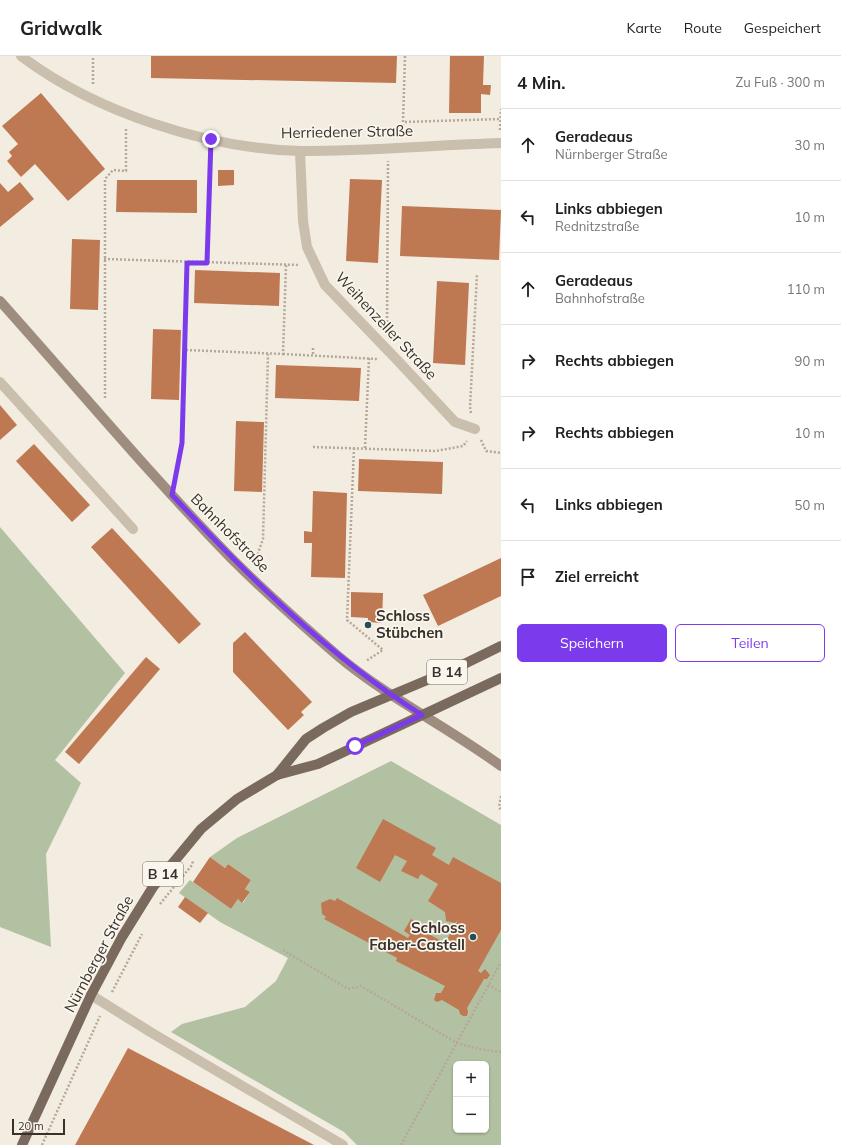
<!DOCTYPE html>
<html lang="de">
<meta charset="utf-8">
<style>
body{margin:0;font-family:Mulish,sans-serif;background:#f6f6f6;color:#202124}
.controls{position:absolute;right:12px;bottom:12px;display:grid;overflow:hidden;border-radius:6px;box-shadow:0 1px 3px #0004}
.controls button{width:36px;height:36px;display:grid;place-items:center;padding:0;border:0;border-bottom:1px solid #e0e0e0;background:#fff;color:#202124;font:20px sans-serif}
.scale{position:absolute;left:12px;bottom:10px;width:53px;box-sizing:border-box;padding-left:4px;border:2px solid #39312b;border-top:0;font-size:11px;line-height:14px;white-space:nowrap;color:#39312b;-webkit-text-stroke:3px #faf5ed;paint-order:stroke}
.stop{position:absolute;width:12px;height:12px;margin:-9px;border:3px solid #7c3aed;border-radius:50%;background:#fff}
.stop.end{background:#7c3aed;border-color:#fff;box-shadow:0 1px 4px #0008}
.list{margin:0;padding:0;list-style:none}
h2{display:flex;justify-content:space-between;align-items:center;height:52px;margin:0;padding:0 16px;font-size:17px}
h2 small{font-size:13px;font-weight:400;color:#757577}
.list li{display:grid;grid-template-columns:26px 1fr auto;gap:12px;align-items:center;box-sizing:border-box;height:72px;padding:0 16px;border-top:1px solid #e0e0e0}
.list b{display:block;font-size:15px;white-space:nowrap}
.list p{margin:0;font-size:13px;white-space:nowrap;color:#757577}
.list em{font-size:13px;font-style:normal;color:#757577}
.actions{display:flex;gap:8px;padding:12px 16px}
.actions a{flex:1;padding:9px 0;border:1px solid #7c3aed;border-radius:6px;text-align:center;font-size:14px;color:#7c3aed}
.actions .main{background:#7c3aed;color:#fff}
.icon{flex:none;width:22px;height:22px;fill:none;stroke:currentColor;stroke-width:2;stroke-linecap:round;stroke-linejoin:round}
.map{position:relative;flex:none;width:501px;height:1089px;overflow:hidden}
header{display:flex;align-items:center;gap:24px;box-sizing:border-box;height:56px;padding:0 20px;background:#fff;border-bottom:1px solid #e0e0e0}
header strong{font-size:19px}
nav{display:flex;gap:22px;margin-inline-start:auto;font-size:14px}
main{display:flex}
aside{flex:1;background:#fff}
.map>svg:first-child{display:block}
</style>
<header>
<strong>Gridwalk</strong>
<nav><a>Karte</a><a>Route</a><a>Gespeichert</a></nav>
</header>
<main>
<div class="map">
<svg width="501" height="1089" viewBox="0 0 501 1089">
<rect width="100%" height="100%" fill="#f2ece1"/>
<!-- green -->
<g fill="#b2c1a1" fill-rule="evenodd">
<path d="M0,471l125,146 -70,87 26,23 -35,71 5,93 -51,-20z"/>
<path d="M391,705l110,64v320h-144l-13,-13 -173,-100 11,-8 63,-17 31,-26 12,-23 -68,-36 -41,-29 11,-13 41,29 7,-10 5,4 7,-11 -5,-3 6,-9 -23,-16 -3,4 -15,-11 27,-19zM456,1008h30v66h-30z"/>
</g>
<!-- building -->
<g fill="#bf7952">
<path d="M151,0h246l-1,27 -245,-5z"/>
<path d="M450,0h34l-1,29h8l-1,10 -9,-1v19h-32z"/>
<path d="M41,37l64,76 -37,32 -33,-37 -14,13 -14,-16 5,-5 -3,-4 9,-8 -16,-18z"/>
<path d="M218,114h16v15l-16,1z"/>
<path d="M350,123l32,1 -4,83 -32,-2z"/>
<path d="M117,124h80v33l-81,-1z"/>
<path d="M20,126l14,17 -34,28v-44l8,9z"/>
<path d="M402,150l99,4 -2,50 -99,-4z"/>
<path d="M72,183l28,1 -2,70 -28,-1z"/>
<path d="M195,214l85,3 -1,33 -85,-3z"/>
<path d="M437,225l32,2 -4,82 -32,-2z"/>
<path d="M153,273l28,1 -2,70 -28,-1z"/>
<path d="M276,309l85,3 -2,33 -84,-3z"/>
<path d="M0,349l17,20 -17,15z"/>
<path d="M236,365l28,1 -2,70 -28,-1z"/>
<path d="M34,388l56,61 -18,17 -56,-61z"/>
<path d="M359,403l84,3 -1,32 -84,-3z"/>
<path d="M313,435l34,2 -2,85 -34,-1 1,-34h-8v-12l8,1z"/>
<path d="M112,472l89,96 -22,20 -88,-97z"/>
<path d="M501,502v38l-63,30 -15,-31z"/>
<path d="M351,536l32,1 -1,30 -14,-1v-4l-17,-1z"/>
<path d="M245,576l67,70 -11,10 3,3 -16,15 -55,-58v-29z"/>
<path d="M146,601l14,12 -81,95 -14,-12z"/>
<path d="M383,763l53,29 -4,7 17,10 4,-8 48,26v47l-23,41 3,2 4,-4 5,6 -3,4h-3l-17,29 1,4 -1,4h-4l-3,-2 -1,-4 -17,-10 -5,2 -3,-2 2,-7h5l4,-7 -49,-25 1,-3 -73,-39 2,-2 -4,-3 -1,-11 9,-4 5,2 2,-3 71,40 2,-3 -6,-4 7,-12 16,9 -2,4 20,11 13,-23 -3,3 -9,-2 -1,-9 -17,-11 10,-17 -17,-10 -3,5 -17,-8 6,-10 -12,-6 -15,27 -24,-14z"/>
<path d="M210,801l15,11 3,-4 23,16 -6,9 5,3 -8,11 -4,-4 -7,10 -38,-27z"/>
<path d="M185,841l23,16 -8,10 -22,-16z"/>
<path d="M128,992l186,97h-239z"/>
</g>
<g fill="none" stroke-linecap="round" stroke-linejoin="round">
<!-- path -->
<g stroke="#b6a897" stroke-width="2.5" stroke-dasharray="2 2" stroke-linecap="butt">
<path d="M405,0l-2,66 98,-3"/>
<path d="M93,28v-28"/>
<path d="M500,74l1,-21"/>
<path d="M403,78v-12"/>
<path d="M104,203l196,6"/>
<path d="M207,207l4,-110"/>
<path d="M387,274l1,-169"/>
<path d="M313,292v8"/>
<path d="M186,294l97,4 3,-89"/>
<path d="M283,298l94,5"/>
<path d="M105,342v-219l8,-9 13,1v-43"/>
<path d="M471,357l-1,-6 7,-133"/>
<path d="M481,384l5,11 15,2"/>
<path d="M313,391l123,4 27,-5 4,-5"/>
<path d="M354,392l-7,172 36,30 -17,11"/>
<path d="M365,392l4,-90"/>
<path d="M175,423l7,-36 5,-180"/>
<path d="M255,506l8,-23 5,-185"/>
<path d="M501,740l-2,11 2,3"/>
<path d="M160,848l32,-39 1,-4"/>
<path d="M283,894l65,39 13,-3 96,57 22,6 22,3"/>
<path d="M488,929l13,7"/>
<path d="M112,936l30,-58"/>
<path d="M42,1089l58,-129"/>
<path d="M401,1089l100,-183"/>
</g>
<!-- lane -->
<g stroke="#cabead" stroke-width="10">
<path d="M0,326l133,147"/>
<path d="M91,939l61,38 191,112"/>
</g>
<!-- street -->
<g stroke="#cabead" stroke-width="10">
<path d="M21,0c74,56 187,93 280,95 67,0 134,-6 200,-8"/>
<path d="M300,95l3,70 4,26 18,38 74,77 56,60 20,7"/>
</g>
<!-- secondary -->
<path stroke="#9e8d7e" stroke-width="10" d="M0,245c77,86 151,175 231,257 34,34 71,67 107,98 50,42 110,71 163,110"/>
<!-- primary -->
<g stroke="#7a6a5d" stroke-width="10">
<path d="M277,719l29,-36 17,-11 28,-16 105,-44 45,-22"/>
<path d="M22,1089l69,-150 31,-58 31,-50 48,-58 36,-30 40,-24 41,-11 183,-86"/>
</g>
</g>
<g fill="none" stroke-linecap="round" stroke-linejoin="round">
<!-- route -->
<path stroke="#7c3aed" stroke-width="5" d="M211,83l-4,124h-20l-5,180 -10,52c76,81 155,160 250,220l-67,31"/>
</g>
<!-- markers -->
<g fill="#234e58" stroke="#faf5ed" stroke-width="1.5">
<circle cx="368" cy="569" r="4"/>
<circle cx="473" cy="881" r="4"/>
</g>
<g text-anchor="middle" stroke-width="3.5" stroke-linejoin="round" paint-order="stroke">
<!-- shield labels -->
<g fill="#faf5ed" stroke="#736c65" stroke-width="1">
<rect x="427" y="604" width="40" height="24" rx="3"/>
<rect x="143" y="806" width="40" height="24" rx="3"/>
</g>
<g font-size="14" font-weight="bold" fill="#39312b">
<text x="447" y="621">B 14</text>
<text x="163" y="823">B 14</text>
</g>
<!-- street labels -->
<g font-size="15" fill="#39312b" stroke="#faf5ed">
<text transform="translate(347 76) rotate(-1)" y="5">Herriedener Straße</text>
<text transform="translate(386 270) rotate(47)" y="5">Weihenzeller Straße</text>
<text transform="translate(230 477) rotate(45)" y="5">Bahnhofstraße</text>
<text transform="translate(99 898) rotate(-62)" y="5">Nürnberger Straße</text>
</g>
<!-- poi labels -->
<g font-size="15" font-weight="bold" fill="#39312b" stroke="#faf5ed" text-anchor="start">
<text x="376" y="565">Schloss<tspan x="376" dy="17">Stübchen</tspan></text>
<text x="465" y="877" text-anchor="end">Schloss<tspan x="465" dy="17">Faber-Castell</tspan></text>
</g>
</g>
</svg>
<div class="controls">
<button>+</button>
<button>−</button>
</div>
<div class="scale">20 m</div>
<div class="stop" style="left:355px;top:690px"></div>
<div class="stop end" style="left:211px;top:83px"></div>
</div>
<aside>
<h2>4 Min.<small>Zu Fuß · 300 m</small></h2>
<ul class="list">
<li><svg class="icon" aria-label="ahead" viewBox="0 0 24 24"><path d="M12 20V5M6 11l6-6 6 6"/></svg><div><b>Geradeaus</b><p>Nürnberger Straße</p></div><em>30 m</em></li>
<li><svg class="icon" aria-label="left" viewBox="0 0 24 24"><path d="M17 20v-9H6M10 6l-5 5 5 5"/></svg><div><b>Links abbiegen</b><p>Rednitzstraße</p></div><em>10 m</em></li>
<li><svg class="icon" aria-label="ahead" viewBox="0 0 24 24"><path d="M12 20V5M6 11l6-6 6 6"/></svg><div><b>Geradeaus</b><p>Bahnhofstraße</p></div><em>110 m</em></li>
<li><svg class="icon" aria-label="right" viewBox="0 0 24 24"><path d="M7 20v-9h11M14 6l5 5-5 5"/></svg><div><b>Rechts abbiegen</b></div><em>90 m</em></li>
<li><svg class="icon" aria-label="right" viewBox="0 0 24 24"><path d="M7 20v-9h11M14 6l5 5-5 5"/></svg><div><b>Rechts abbiegen</b></div><em>10 m</em></li>
<li><svg class="icon" aria-label="left" viewBox="0 0 24 24"><path d="M17 20v-9H6M10 6l-5 5 5 5"/></svg><div><b>Links abbiegen</b></div><em>50 m</em></li>
<li><svg class="icon" aria-label="arrive" viewBox="0 0 24 24"><path d="M6 21V4h12l-3 4 3 4H6"/></svg><div><b>Ziel erreicht</b></div></li>
</ul>
<div class="actions"><a class="main">Speichern</a><a>Teilen</a></div>
</aside>
</main>
